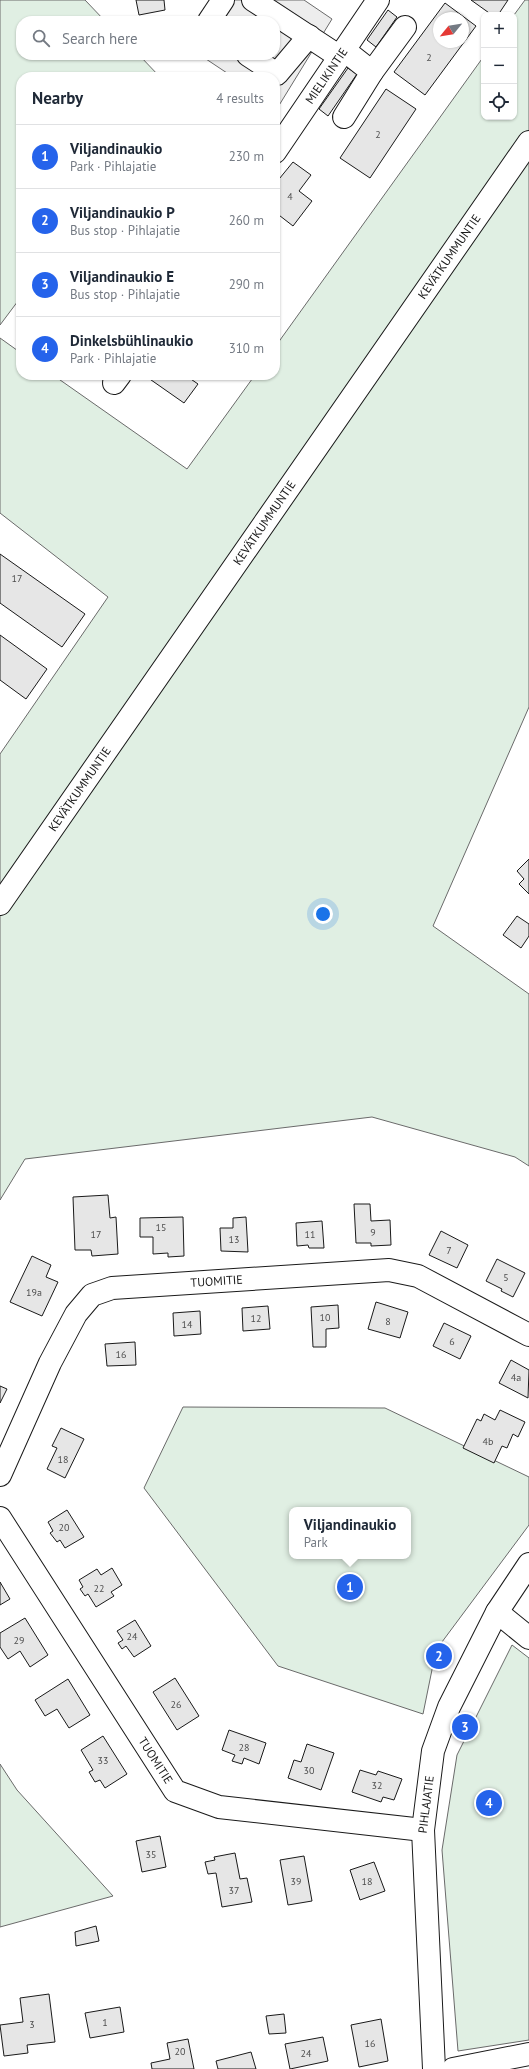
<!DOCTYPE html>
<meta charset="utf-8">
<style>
body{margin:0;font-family:"PT Sans",sans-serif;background:#f2f2f3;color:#1f2937}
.controls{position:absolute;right:12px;top:12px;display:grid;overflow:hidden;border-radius:8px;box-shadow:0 1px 3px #0004}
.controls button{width:36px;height:36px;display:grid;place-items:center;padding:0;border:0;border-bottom:1px solid #e0e1e3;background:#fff;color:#1f2937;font:20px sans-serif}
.compass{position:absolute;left:433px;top:12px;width:36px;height:36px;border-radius:50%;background:#fff;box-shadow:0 1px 3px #0004;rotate:240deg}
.you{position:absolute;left:323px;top:914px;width:14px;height:14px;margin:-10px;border:3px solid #fff;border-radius:50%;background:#1a73e8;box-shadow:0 0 0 6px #1a73e833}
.badge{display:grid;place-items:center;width:26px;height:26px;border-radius:50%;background:#2563eb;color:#fff;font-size:13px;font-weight:700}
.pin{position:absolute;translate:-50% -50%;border:2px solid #fff;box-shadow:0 1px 4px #0006}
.popup{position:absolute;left:289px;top:1507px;width:122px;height:52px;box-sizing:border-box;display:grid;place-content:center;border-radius:8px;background:#fff;filter:drop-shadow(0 1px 3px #0005);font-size:13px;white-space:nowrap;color:#747a83}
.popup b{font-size:15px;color:#1f2937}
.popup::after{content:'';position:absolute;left:50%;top:100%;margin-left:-8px;border:8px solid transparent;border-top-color:#fff}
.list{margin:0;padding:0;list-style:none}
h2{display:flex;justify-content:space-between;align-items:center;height:52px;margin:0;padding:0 16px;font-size:17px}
h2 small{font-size:13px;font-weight:400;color:#747a83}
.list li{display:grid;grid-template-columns:26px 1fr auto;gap:12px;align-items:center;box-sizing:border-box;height:64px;padding:0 16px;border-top:1px solid #e0e1e3}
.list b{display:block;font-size:15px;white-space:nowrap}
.list p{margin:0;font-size:13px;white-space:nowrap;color:#747a83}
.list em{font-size:13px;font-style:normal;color:#747a83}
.icon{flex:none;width:22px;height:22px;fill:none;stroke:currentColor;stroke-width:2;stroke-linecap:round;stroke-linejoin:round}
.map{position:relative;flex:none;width:529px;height:2069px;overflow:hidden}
.search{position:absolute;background:#fff;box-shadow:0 1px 3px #0004;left:16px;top:16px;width:264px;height:44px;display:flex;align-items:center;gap:10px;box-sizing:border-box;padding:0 14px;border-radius:16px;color:#747a83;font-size:15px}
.panel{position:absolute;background:#fff;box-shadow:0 1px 3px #0004;left:16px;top:72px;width:264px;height:308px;border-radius:16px}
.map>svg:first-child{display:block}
</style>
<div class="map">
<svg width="529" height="2069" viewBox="0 0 529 2069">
<rect width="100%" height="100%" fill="#fff"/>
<!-- green -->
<g fill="#e0efe3" stroke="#6a6a6a" fill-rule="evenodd">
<path d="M0,0h85l20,21h-84v34h118l21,22h-139v220l-21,28z"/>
<path d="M525,0h4v707l-96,219 96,68v172l-14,-9 -143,-40 -347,42 -25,41v-446l108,-157 -108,-84v-175l21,15v22h32l134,94 68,-94h20v-28l209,-291v61h30v-102z"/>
<path d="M183,1407l202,1 144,69v48l-93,125 -13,64 -145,-48 -134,-178zM292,1510h116v46h-116z"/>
<path d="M512,1645l17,13v382l-71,11 -16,-201 15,-95z"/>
<path d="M0,1764l17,26 96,106 -113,31z"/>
</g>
<!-- parking -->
<path fill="#ededed" stroke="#6a6a6a" d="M215,0h89l28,19 -54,88 -3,-2v-28h-42l-33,-22h75v-34h-75z"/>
<!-- building -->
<g fill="#e6e6e6" stroke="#1a1a1a" fill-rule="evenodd">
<path d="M136,0h28l1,10 -26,5z"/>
<path d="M471,0h37l-10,15h-6z"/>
<path d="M445,3l31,23 -51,69 -31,-23zM439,18h24v24h-24z"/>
<path d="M388,10l9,7 -21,30 -9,-7z"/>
<path d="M348,68l9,6 -29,42 -9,-7z"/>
<path d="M386,89l30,20 -46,69 -30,-20z"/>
<path d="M293,162l18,13 -12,16 13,10 -19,25 -18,-14v-28z"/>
<path d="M144,375h41l13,9 -14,19z"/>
<path d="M0,554l85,60 -23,33 -62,-44z"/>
<path d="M0,635l47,34 -21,30 -26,-19z"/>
<path d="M529,859v35l-10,-10 5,-5 -7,-8z"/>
<path d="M517,916l12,8v12l-8,12 -18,-13z"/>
<path d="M108,1195l2,23 6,-1 2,37 -26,2 -1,-6h-16l-2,-53z"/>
<path d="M354,1204h16l1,17 19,-1 1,25 -20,1v-3h-15z"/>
<path d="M183,1217l1,39 -16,1v-4l-15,1v-17h-13v-19z"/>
<path d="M246,1217l2,35 -27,-1 -1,-23h13v-10z"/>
<path d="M322,1221l2,27h-15l-1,-3 -11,1 -1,-23z"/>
<path d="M441,1231l27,14 -11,23 -28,-13z"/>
<path d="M32,1256l19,9 -5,12 12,5 -16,34 -32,-14z"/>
<path d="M497,1259l28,14 -12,24 -12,-6 1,-2 -16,-8z"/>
<path d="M376,1302l32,10 -8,26 -32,-9z"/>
<path d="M338,1305l1,23 -13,1v18h-13l-2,-40z"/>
<path d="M268,1306l2,23 -27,2 -1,-23z"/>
<path d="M200,1311l1,23 -27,2 -1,-23z"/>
<path d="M444,1323l27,13 -11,23 -27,-13z"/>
<path d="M135,1342l1,23 -29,1 -2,-22z"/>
<path d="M511,1360l18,10 -1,28 -29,-15z"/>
<path d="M0,1386l7,3 -7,14z"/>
<path d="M500,1410l25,12 -7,15 -5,-3 -6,14 -5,-2 -8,17 -31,-15 14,-29 4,2 3,-7 11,6z"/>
<path d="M61,1428l23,11 -19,39 -18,-9 10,-21 -5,-2z"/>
<path d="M67,1510l17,27 -19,11 -5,-8 -3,2 -7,-9 3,-2 -5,-9z"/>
<path d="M112,1568l10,17 -11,7 3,4 -18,11 -8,-13 -3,2 -5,-7 3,-2 -4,-7 18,-11 4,6z"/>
<path d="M0,1582l10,17 -10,6z"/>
<path d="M25,1618l23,37 -18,12 -10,-16 -12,8 -8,-12v-14z"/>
<path d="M135,1620l16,26 -17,11 -8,-11 -4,3 -4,-6 5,-3 -6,-9z"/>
<path d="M175,1678l24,38 -22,14 -24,-38z"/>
<path d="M68,1679l22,36 -21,13 -12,-19 -12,7 -10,-16z"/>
<path d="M229,1730l37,13 -7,21 -15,-6 -2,6 -10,-3 3,-6 -13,-5z"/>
<path d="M103,1736l24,38 -22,14 -5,-8 -5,2 -6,-10 4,-2 -12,-20z"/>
<path d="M307,1744l27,9 -13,37 -33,-12 6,-18 7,2z"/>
<path d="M360,1770l16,5 2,-4 24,8 -8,21 -11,-3 -2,5 -29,-10z"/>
<path d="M160,1836l6,31 -24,5 -6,-31z"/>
<path d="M235,1853l5,26 7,-1 5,24 -30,5 -6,-34 -8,1 -3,-12 10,-2 -1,-3z"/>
<path d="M304,1856l8,45 -24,4 -8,-45z"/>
<path d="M374,1862l11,29 -25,9 -10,-30z"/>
<path d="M96,1926l3,15 -23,5 -1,-14z"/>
<path d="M49,1994l6,48 -28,3 1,8 -24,3 -4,-31 23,-3 -3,-24z"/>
<path d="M120,2007l4,25 -34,6 -5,-25z"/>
<path d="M284,2014l2,19 -17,1 -3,-18z"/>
<path d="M381,2019l7,42 -29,6 -8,-42z"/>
<path d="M323,2037l5,24 -38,8 -5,-25z"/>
<path d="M188,2039l6,30h-42l-1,-6 19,-4 -3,-16z"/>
<path d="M251,2052l5,17h-38l-2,-8z"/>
</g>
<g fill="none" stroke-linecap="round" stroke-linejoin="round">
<!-- minor casing -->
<g stroke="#1a1a1a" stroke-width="24">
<g id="minor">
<path d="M253,0l87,57"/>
<path d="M209,21l14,-21"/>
<path d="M344,50l28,22 -28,45"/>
<path d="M248,55l29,19 32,-38"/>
<path d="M372,72l33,-45"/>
<path id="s1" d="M275,152l103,-152"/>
<path d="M114,383l6,-8"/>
<path id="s2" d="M0,904l529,-762"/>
<path id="s3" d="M0,1475l50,-112 26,-49 16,-19 20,-7 277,-18 29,6 111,59"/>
<path id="s4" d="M0,1518l175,273 44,16 204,23"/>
<path d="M497,1612l32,26"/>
<path id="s5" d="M434,2069l-11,-239 10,-79 16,-44 48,-95 32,-48"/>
<path d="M453,2069l76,-15"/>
</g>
</g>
<!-- minor -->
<use href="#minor" stroke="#fff" stroke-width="22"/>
</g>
<g text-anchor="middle" stroke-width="3" stroke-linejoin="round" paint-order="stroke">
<!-- number labels -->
<g font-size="10" fill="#4d4d4d">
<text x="429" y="61">2</text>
<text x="378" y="138">2</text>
<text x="290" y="200">4</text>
<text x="17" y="582">17</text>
<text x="161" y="1231">15</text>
<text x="373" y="1236">9</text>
<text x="96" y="1238">17</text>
<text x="310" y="1238">11</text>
<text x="234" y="1243">13</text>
<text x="449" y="1254">7</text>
<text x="506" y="1281">5</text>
<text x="34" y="1296">19a</text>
<text x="325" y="1321">10</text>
<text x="256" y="1322">12</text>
<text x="388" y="1325">8</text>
<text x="187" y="1328">14</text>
<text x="452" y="1345">6</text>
<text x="121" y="1358">16</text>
<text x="516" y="1381">4a</text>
<text x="488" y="1445">4b</text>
<text x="63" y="1463">18</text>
<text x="64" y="1531">20</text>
<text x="99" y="1592">22</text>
<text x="132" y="1640">24</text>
<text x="19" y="1644">29</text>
<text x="176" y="1708">26</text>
<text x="244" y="1751">28</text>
<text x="103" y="1764">33</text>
<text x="309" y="1774">30</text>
<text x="377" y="1789">32</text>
<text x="151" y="1858">35</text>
<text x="296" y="1885">39</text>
<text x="367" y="1885">18</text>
<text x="234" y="1894">37</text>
<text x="105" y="2026">1</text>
<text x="32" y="2028">3</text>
<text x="370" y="2047">16</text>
<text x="180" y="2055">20</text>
<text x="306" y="2057">24</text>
</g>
<!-- street labels -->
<g font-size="12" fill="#1a1a1a" stroke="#fff">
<text dy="4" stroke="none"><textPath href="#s1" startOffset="92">MIELIKINTIE</textPath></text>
<text dy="4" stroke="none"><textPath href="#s2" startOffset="788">KEVÄTKUMMUNTIE</textPath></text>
<text dy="4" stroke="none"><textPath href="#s2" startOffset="464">KEVÄTKUMMUNTIE</textPath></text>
<text dy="4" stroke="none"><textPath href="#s2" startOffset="140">KEVÄTKUMMUNTIE</textPath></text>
<text dy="4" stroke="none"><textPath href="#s3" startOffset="329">TUOMITIE</textPath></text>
<text dy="4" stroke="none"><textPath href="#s4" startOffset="288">TUOMITIE</textPath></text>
<text dy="4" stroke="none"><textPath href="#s5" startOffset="265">PIHLAJATIE</textPath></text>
</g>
</g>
</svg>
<div class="controls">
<button>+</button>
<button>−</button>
<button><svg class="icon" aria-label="locate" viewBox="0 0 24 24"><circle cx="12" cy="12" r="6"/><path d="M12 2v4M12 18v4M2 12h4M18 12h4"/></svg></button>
</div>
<svg class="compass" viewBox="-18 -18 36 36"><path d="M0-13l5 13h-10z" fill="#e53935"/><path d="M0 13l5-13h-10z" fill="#747a83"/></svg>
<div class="you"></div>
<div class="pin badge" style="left:350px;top:1587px">1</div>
<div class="popup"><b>Viljandinaukio</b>Park</div>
<div class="pin badge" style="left:439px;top:1656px">2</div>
<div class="pin badge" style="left:465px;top:1727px">3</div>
<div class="pin badge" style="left:489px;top:1803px">4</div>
<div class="search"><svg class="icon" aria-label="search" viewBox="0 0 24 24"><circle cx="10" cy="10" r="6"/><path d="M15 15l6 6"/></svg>Search here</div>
<section class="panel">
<h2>Nearby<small>4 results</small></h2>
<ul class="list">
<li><span class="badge">1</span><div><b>Viljandinaukio</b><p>Park · Pihlajatie</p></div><em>230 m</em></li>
<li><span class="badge">2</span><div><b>Viljandinaukio P</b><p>Bus stop · Pihlajatie</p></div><em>260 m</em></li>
<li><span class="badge">3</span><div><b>Viljandinaukio E</b><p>Bus stop · Pihlajatie</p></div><em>290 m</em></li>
<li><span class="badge">4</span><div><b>Dinkelsbühlinaukio</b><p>Park · Pihlajatie</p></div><em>310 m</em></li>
</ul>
</section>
</div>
